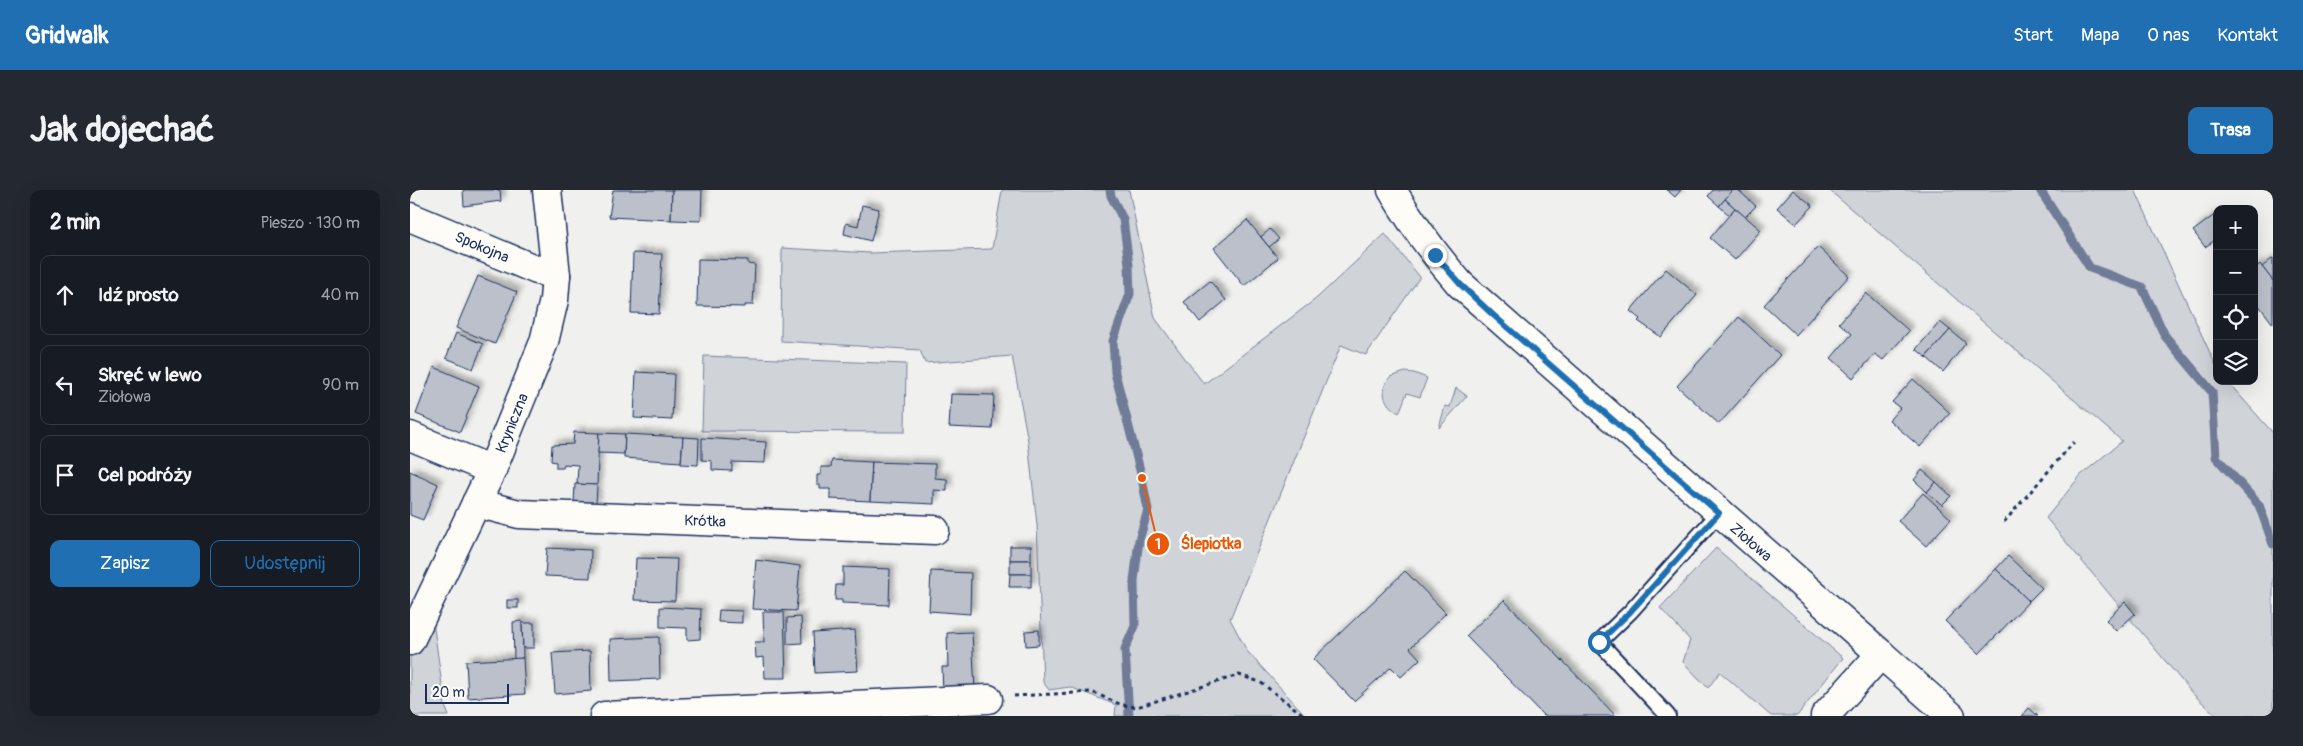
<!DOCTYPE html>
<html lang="pl">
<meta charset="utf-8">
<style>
body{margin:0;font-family:Pangolin,sans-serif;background:#242831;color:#f1f3f6}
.controls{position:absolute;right:15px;top:15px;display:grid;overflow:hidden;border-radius:10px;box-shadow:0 5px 20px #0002}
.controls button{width:45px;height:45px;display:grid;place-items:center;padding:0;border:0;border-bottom:1px solid #363941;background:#171b24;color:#f1f3f6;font:25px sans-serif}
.scale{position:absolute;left:15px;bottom:12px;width:84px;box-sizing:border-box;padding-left:5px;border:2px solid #1b2f5e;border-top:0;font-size:14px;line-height:18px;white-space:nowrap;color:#1b2f5e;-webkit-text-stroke:4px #fdfcf7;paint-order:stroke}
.stop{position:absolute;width:15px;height:15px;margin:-11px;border:4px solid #1f6fb2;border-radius:50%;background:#fff}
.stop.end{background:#1f6fb2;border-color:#fff;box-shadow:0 1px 5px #0008}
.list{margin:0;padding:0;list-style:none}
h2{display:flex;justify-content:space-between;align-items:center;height:65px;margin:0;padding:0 20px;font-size:21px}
h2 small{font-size:16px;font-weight:400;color:#9ea1a6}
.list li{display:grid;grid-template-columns:32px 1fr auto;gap:15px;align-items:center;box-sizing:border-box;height:80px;margin:0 10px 10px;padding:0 10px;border:1px solid #363941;border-radius:10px}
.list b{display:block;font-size:19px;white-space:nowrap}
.list p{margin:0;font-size:16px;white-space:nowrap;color:#9ea1a6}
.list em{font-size:16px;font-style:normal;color:#9ea1a6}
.actions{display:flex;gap:10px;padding:15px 20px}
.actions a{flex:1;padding:11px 0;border:1px solid #1f6fb2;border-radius:10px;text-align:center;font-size:18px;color:#1f6fb2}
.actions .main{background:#1f6fb2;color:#fff}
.icon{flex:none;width:28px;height:28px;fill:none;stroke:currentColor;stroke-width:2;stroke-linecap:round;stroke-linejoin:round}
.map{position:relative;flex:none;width:1863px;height:526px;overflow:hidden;border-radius:10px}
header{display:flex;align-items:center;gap:30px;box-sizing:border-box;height:70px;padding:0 25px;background:#1f6fb2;color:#fff}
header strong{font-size:24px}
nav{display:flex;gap:28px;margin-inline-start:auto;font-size:18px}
.intro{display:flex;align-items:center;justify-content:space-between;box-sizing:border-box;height:120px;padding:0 30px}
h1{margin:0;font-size:35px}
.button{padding:12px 22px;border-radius:10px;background:#1f6fb2;color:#fff;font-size:18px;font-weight:700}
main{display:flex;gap:30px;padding:0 30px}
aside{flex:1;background:#171b24;border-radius:10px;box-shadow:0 5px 20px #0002}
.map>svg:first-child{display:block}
</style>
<header>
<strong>Gridwalk</strong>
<nav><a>Start</a><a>Mapa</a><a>O nas</a><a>Kontakt</a></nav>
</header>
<div class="intro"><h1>Jak dojechać</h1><a class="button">Trasa</a></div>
<main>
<aside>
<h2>2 min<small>Pieszo · 130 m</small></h2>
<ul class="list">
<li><svg class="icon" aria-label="ahead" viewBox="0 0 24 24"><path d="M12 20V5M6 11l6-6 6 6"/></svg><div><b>Idź prosto</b></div><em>40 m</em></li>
<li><svg class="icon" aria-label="left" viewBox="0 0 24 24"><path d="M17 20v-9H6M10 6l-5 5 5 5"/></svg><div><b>Skręć w lewo</b><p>Ziołowa</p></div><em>90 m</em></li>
<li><svg class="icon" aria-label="arrive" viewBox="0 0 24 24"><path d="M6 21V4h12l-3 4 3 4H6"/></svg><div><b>Cel podróży</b></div></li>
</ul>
<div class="actions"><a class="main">Zapisz</a><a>Udostępnij</a></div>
</aside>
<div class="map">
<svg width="1863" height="526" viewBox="0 0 1863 526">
<defs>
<filter id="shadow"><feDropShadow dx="4.5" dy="-4.5" stdDeviation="2.5" flood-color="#0004"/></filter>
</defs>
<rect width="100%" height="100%" fill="#f0f0ee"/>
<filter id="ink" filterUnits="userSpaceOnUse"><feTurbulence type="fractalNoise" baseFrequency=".02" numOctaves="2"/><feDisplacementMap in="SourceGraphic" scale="10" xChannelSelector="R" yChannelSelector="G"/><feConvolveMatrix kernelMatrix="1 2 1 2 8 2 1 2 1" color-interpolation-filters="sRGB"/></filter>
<g filter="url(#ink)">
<!-- green -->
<g fill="#d0d3d8" stroke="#76819b">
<path d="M592,0h127l26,128 49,66 113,-86 68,-64 35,43 -54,78 -25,-10 -111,274 17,32 59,65h-191l1,-11 -46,-18 -21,3 -6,-8 -6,-157 -9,-84 -16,-85 -87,7 -5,-13 -139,-9 1,-93 88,5 122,-4z"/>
<path d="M1419,0h306l82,178v13h10l46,52v283h-56l-25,-23 -146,-175 35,-43 41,-34z"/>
<path d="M294,166l202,8 -1,68 -203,-1z"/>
<path d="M995,182l9,1 13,5 -7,19 -13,-4 -8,20c-15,-8 -20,-22 -9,-36z"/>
<path d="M1046,198l11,8 -28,32 6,-22 5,1z"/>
<path d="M1306,358l127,110 -46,58h-26l-51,-44 -12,16 -25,-26 7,-22 -30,-32z"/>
<path d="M20,410l15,106 4,10h-39v-74z"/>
</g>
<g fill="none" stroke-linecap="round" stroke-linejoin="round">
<!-- stream -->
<g stroke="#6f7b97" stroke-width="9">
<path d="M700,0l1,6 12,23 6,46 1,29 -17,47 2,32 27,105 6,32 -9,30 -5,41 1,45 -10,23 4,67"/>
<path d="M1630,0l50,78 52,19 23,49 47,56 4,65 43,48 14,39"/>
</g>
</g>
<!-- building -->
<g fill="#bbc0ca" stroke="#1b2f5e" filter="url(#shadow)">
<path d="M53,0h37l1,11 -37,5z"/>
<path d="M203,0h59l-1,30 -62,-3z"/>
<path d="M262,0h30l-1,31 -30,-1z"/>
<path d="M1257,0h14l-6,7z"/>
<path d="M1303,0h20l-14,16 -11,-10z"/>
<path d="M1323,0h5l18,16 -11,11 -20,-18z"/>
<path d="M1383,0l20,16 -17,18 -19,-16z"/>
<path d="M1315,9l10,9 -6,7 -10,-9z"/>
<path d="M452,15l17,4 -8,32 -27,-7 2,-11 12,3z"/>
<path d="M1325,18l26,22 -26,30 -25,-22z"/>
<path d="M1807,23v26l-12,8 -12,-16z"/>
<path d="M837,30l31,38 -34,28 -30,-38z"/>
<path d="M860,39l9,10 -10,8 -8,-10z"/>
<path d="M1408,57l31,29 -53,59 -32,-30z"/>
<path d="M223,63l29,1 -3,60 -28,-1z"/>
<path d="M1863,68v23l-11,-14z"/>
<path d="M288,69l50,1v4l7,1 -2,40h-8v2l-48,-1z"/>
<path d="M1850,74l13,17v43l-19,-25v-30z"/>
<path d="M1256,79l31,26 -36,42 -23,-16 2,-2 -10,-8z"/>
<path d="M68,86l39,16 -22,52 -39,-16z"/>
<path d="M800,91l16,19 -26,22 -16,-20z"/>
<path d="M1456,103l43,38 -26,29 -8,-6 -22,24 -22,-20 21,-24 -13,-11z"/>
<path d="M1329,127l41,38 -61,69 -42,-38z"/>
<path d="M1530,132l10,8 -24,27 -10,-8z"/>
<path d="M1540,140l16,13 -23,29 -17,-15z"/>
<path d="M46,143l27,11 -10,25 -27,-11z"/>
<path d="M24,177l45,19 -19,46 -44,-18z"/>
<path d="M226,182l38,2 -2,46 -38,-2z"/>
<path d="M1503,189l37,34 -30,34 -31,-27 11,-12 -8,-6z"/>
<path d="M541,204l43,1 -2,34 -43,-2z"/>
<path d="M164,242l25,1 -2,52 -20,-1 1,-19 -14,-1 -1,4h-7v-6l-5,-1 1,-16 21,-1z"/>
<path d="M189,243l26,1 -1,20 -26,-1z"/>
<path d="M215,244l58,3 -2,25 -57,-4z"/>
<path d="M273,247l16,1 -1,27 -17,-1z"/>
<path d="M292,248l64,4 -1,21 -33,-1v9l-20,-1v-9l-10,-1z"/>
<path d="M422,270l40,2 -2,39 -40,-2v-10h-10v-4h-3v-10h4v-8h10z"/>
<path d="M462,272l63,2v14l12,1v12l-13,-1v14l-64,-3z"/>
<path d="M1512,280l14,12 -9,10 -13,-12z"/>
<path d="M0,281l28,13 -15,36 -13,-5z"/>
<path d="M1526,292l15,14 -9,9 -15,-13z"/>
<path d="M165,294l22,1 -1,20 -22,-2z"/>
<path d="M1513,303l28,26 -25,27 -28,-25z"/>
<rect x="600" y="356" width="21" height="14"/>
<path d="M137,358l44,2 -1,28 -45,-2z"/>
<path d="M1598,366l34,32 -13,13 -33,-32z"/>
<path d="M226,368l41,1 -2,42 -41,-1z"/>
<path d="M346,370l44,6 -4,45 -44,-2z"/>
<rect x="600" y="370" width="21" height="14"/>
<path d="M433,377l47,2 -1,36 -47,-2v-3h-7l1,-15h7z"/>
<path d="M1586,379l33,32 -50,53 -34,-33z"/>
<path d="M521,381l40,2 -1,41 -41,-3z"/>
<path d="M995,381l41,42 -36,35 10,11 -19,18 -10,-10 -37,34 -41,-42z"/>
<path d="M600,384h21v13h-22z"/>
<rect x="97" y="410" width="11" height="8"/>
<path d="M1094,410l112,116h-72l-78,-80z"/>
<path d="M1715,412l10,12 -19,17 -10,-11z"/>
<path d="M250,417l41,2 -1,30 -13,1v-12l-27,-1z"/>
<path d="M309,420l23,1v12l-24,-1z"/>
<path d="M353,422h21l2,66h-21l-1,-21 -8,1 -1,-16h9z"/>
<path d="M391,427l1,26 -15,1v-26z"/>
<path d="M112,431l1,37 -9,1 -1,-37z"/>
<path d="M112,433h12v25h-11z"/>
<path d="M445,440l3,41 -43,2 -2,-40z"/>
<path d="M629,440v15l-13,1 -1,-15z"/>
<path d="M562,442l3,60 -32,2 -1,-27h6l-1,-34z"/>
<path d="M249,447l1,42 -49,2 -1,-42z"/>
<path d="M180,461l1,40 -36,3 -3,-41z"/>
<path d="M113,468l2,36 -57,4 -2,-37z"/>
<path d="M1619,518l9,8h-16z"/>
</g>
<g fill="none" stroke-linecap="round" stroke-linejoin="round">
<!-- service casing -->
<g stroke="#1b2f5e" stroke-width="18">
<path id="service" d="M1258,526l-69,-74 31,-30 89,-99"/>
</g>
<!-- minor casing -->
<g stroke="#1b2f5e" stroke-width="31">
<g id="minor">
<path d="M0,27l127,53 19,5"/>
<path d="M0,246l82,34"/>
<path d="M66,313l43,11 416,16"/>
<path d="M0,451l82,-171 52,-128 10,-42 2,-25 -9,-85"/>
<path d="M1471,464l70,62"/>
<path d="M194,526l384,-17"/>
</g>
</g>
<!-- tertiary casing -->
<g stroke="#1b2f5e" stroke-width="31">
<path id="tertiary" d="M982,0c20,34 42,64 68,94l421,370 -56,62"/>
</g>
<!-- path -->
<g stroke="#1b2f5e" stroke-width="3" stroke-dasharray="4 4" stroke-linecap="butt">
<path d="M1594,332l70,-80"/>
<path d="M604,506l78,-4 30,13 15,2 102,-32 21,7 45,34"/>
</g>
<!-- service -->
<use href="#service" stroke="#fdfcf7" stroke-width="14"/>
<!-- minor -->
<use href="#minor" stroke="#fdfcf7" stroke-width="28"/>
<!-- tertiary -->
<use href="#tertiary" stroke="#fdfcf7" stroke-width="28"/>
</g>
</g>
<g fill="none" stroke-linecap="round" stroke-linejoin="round" filter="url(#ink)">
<!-- route -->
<path stroke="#1f6fb2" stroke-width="6" d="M1025,65l25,29 32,30 227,199 -89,99 -31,30"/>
</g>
<g text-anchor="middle" stroke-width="5" stroke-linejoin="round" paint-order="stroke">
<!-- street labels -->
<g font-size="15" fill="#1b2f5e" stroke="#fdfcf7">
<text transform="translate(72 57) rotate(23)" y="5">Spokojna</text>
<text transform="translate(102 233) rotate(-68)" y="5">Kryniczna</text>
<text transform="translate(295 331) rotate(2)" y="5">Krótka</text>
<text transform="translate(1341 352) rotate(41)" y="5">Ziołowa</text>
</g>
</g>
<!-- callouts -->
<path fill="none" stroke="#e8590c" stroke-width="2" d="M732 288L748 354"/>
<g fill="#e8590c" stroke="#fdfcf7" stroke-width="2">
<circle cx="732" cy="288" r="5"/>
<circle cx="748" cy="354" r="12"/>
</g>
<g font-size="15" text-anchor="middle" font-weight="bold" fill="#fff">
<text x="748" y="359">1</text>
</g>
<g font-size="16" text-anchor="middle" font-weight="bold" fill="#e8590c" stroke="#fdfcf7" stroke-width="5" stroke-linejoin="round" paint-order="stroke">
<text x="801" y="359">Ślepiotka</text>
</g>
</svg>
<div class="controls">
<button>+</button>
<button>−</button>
<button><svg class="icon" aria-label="locate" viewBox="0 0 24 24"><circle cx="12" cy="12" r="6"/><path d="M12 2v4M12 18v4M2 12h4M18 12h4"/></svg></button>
<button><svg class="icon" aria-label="layers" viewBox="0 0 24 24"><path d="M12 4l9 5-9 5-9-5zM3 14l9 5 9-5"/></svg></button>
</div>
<div class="scale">20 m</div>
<div class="stop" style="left:1189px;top:452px"></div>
<div class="stop end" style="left:1025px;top:65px"></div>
</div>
</main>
